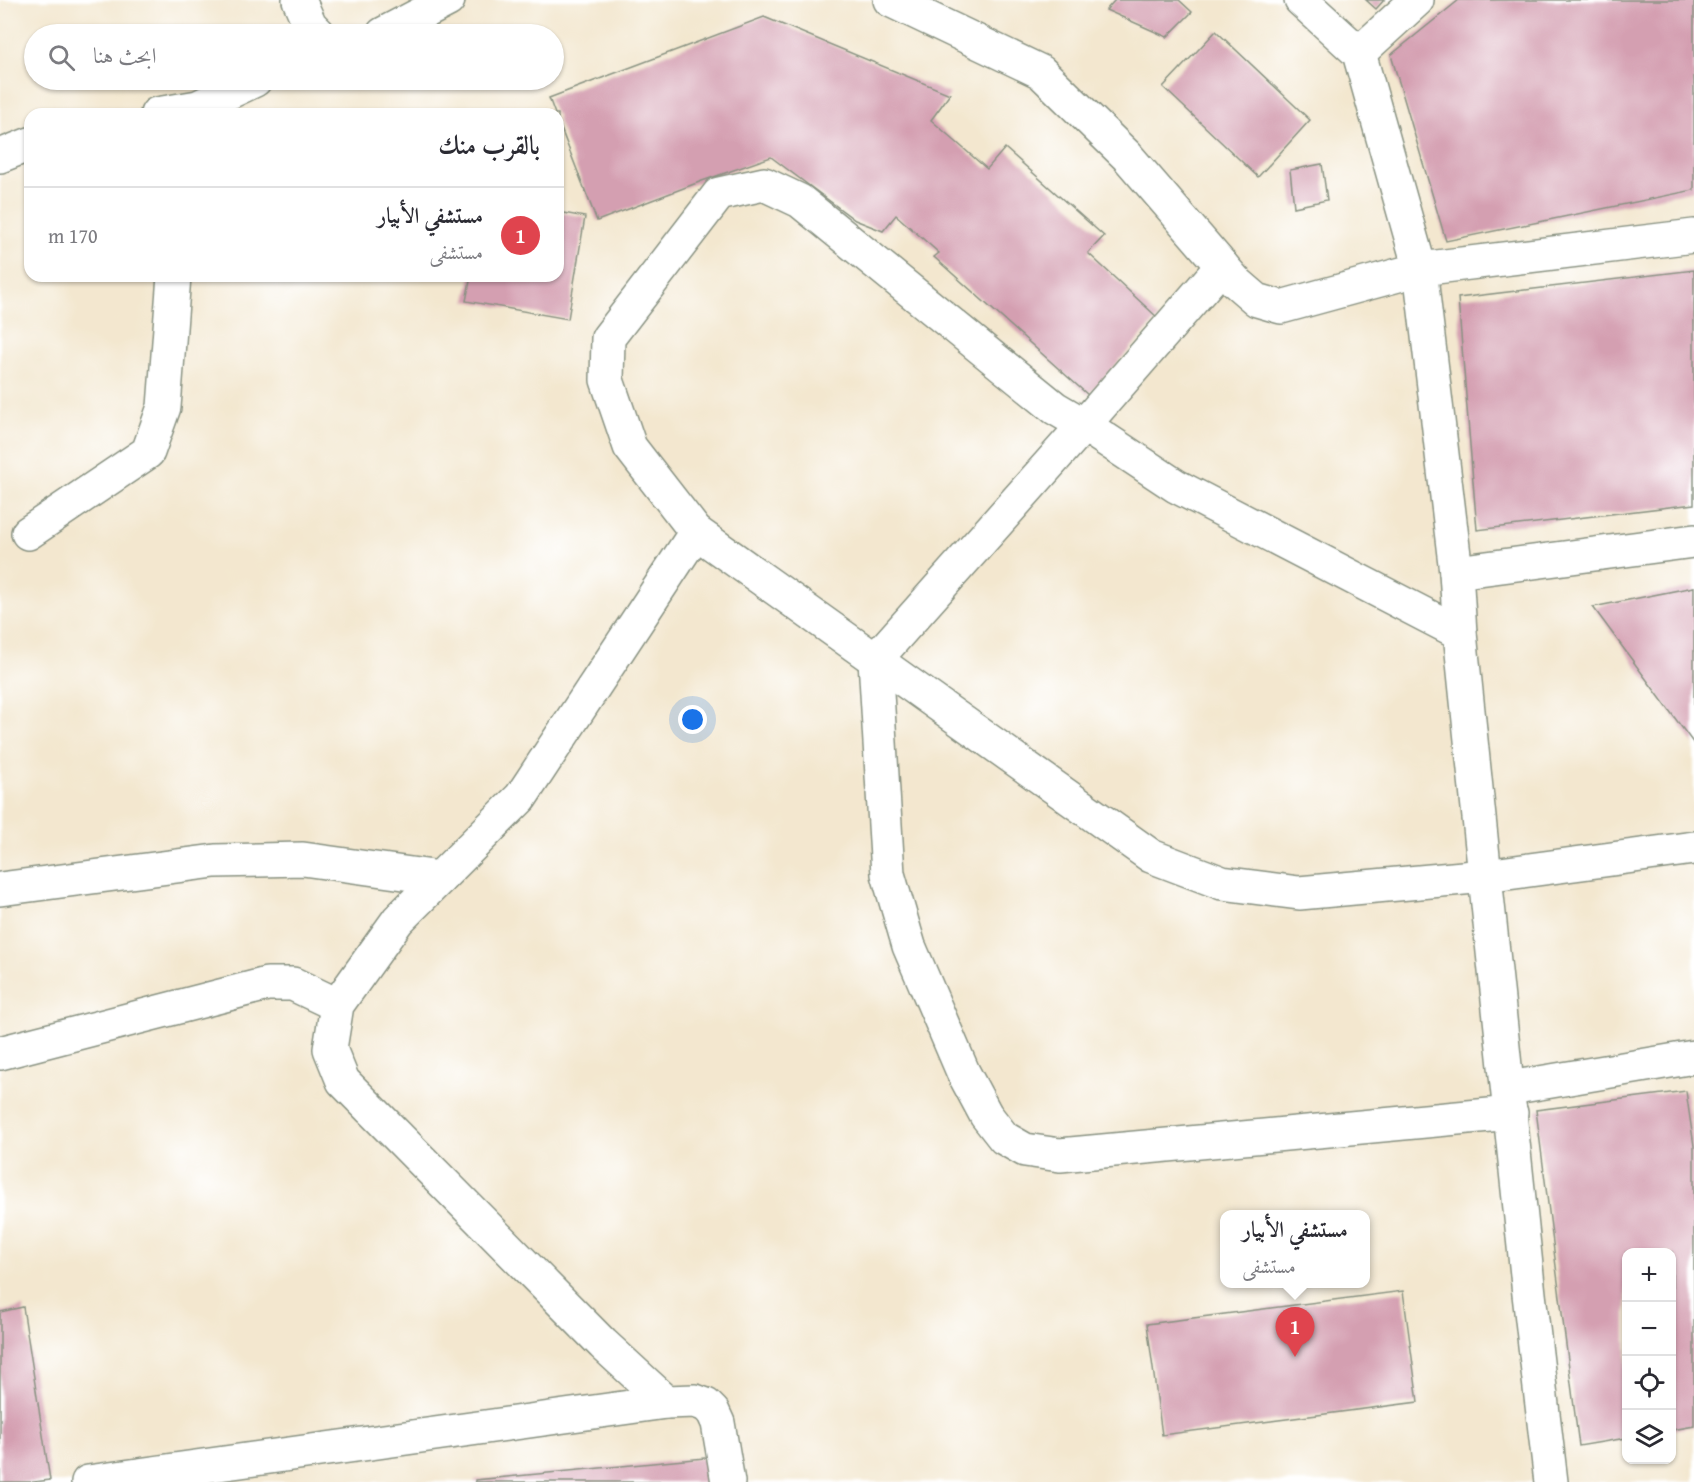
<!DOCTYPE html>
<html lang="ar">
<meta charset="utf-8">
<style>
body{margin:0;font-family:"Gentium Book Plus",Amiri,serif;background:#f7f7f7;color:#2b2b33;direction:rtl}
.controls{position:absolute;right:18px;bottom:18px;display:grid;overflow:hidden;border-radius:12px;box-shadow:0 2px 4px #0004}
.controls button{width:54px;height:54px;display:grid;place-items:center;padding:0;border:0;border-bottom:2px solid #e1e1e2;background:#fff;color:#2b2b33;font:30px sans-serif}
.you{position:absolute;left:693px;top:720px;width:21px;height:21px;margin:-15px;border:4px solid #fff;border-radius:50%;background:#1a73e8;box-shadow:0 0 0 9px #1a73e833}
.badge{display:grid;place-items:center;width:39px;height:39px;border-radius:50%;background:#1f6fb2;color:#fff;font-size:20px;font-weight:700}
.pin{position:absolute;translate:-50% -50px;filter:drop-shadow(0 2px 3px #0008)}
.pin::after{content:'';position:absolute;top:32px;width:21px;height:18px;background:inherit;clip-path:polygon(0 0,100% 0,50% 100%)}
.popup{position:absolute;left:1220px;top:1210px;width:150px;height:78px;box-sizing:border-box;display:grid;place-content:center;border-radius:12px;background:#fff;filter:drop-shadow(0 2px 4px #0005);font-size:20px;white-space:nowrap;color:#7c7c81}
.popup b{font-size:22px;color:#2b2b33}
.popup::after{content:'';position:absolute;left:50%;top:100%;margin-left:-12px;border:12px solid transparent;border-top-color:#fff}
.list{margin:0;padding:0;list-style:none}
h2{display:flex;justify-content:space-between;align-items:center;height:78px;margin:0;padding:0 24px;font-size:26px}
h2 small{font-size:20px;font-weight:400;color:#7c7c81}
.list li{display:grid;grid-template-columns:39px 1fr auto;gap:18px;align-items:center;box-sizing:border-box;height:96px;padding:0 24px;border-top:2px solid #e1e1e2}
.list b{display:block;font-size:22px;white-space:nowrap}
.list p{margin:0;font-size:20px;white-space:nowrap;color:#7c7c81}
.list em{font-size:20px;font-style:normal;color:#7c7c81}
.icon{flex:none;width:33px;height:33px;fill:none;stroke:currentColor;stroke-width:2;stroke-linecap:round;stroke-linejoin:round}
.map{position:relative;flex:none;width:1694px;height:1482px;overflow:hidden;direction:ltr}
.search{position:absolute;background:#fff;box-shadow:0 2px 4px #0004;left:24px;top:24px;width:540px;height:66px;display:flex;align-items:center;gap:15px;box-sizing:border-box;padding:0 21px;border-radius:33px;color:#7c7c81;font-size:22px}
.panel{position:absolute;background:#fff;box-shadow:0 2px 4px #0004;left:24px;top:108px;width:540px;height:174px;border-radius:18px;direction:rtl}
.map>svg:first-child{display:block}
</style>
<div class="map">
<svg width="1694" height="1482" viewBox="0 0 1694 1482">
<rect width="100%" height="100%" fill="#fff"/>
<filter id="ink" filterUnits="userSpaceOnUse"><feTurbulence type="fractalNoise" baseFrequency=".0167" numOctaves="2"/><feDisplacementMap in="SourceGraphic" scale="12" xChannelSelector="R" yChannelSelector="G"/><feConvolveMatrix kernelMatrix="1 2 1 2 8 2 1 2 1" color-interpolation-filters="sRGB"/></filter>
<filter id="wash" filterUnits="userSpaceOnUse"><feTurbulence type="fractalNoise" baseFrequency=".008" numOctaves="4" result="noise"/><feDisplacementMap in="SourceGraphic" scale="24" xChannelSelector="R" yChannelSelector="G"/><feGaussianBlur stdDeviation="1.35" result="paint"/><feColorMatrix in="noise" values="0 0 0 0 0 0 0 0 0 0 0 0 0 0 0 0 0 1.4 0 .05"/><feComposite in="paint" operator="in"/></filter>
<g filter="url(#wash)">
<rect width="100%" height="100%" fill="#f3e7cf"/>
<g id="blocks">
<!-- building -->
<g fill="#d49fb1">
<path d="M1115,0h64l13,12 -25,25 -61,-27z"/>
<path d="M1366,0h18l-8,9z"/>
<path d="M1459,0h235v190l-248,51 -55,-186z"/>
<path d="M764,17l186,77 -19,26 56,49 18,-21 99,88 -16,17 70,65 -70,77 -154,-138 5,-4 -43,-38 -13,16 -28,-11 -84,-63 -69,24 -105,40 -39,-100v-7h-3l-6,-16z"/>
<path d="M1216,31l94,89 -52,57 -95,-90z"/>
<path d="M1322,164l5,36 -33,7 -4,-37z"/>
<path d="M558,212l27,5 -17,102 -102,-18 5,-25h87z"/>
<path d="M1694,270v234l-217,26 -19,-232z"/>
<path d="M1694,587v157l-101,-137z"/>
<path d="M1686,1091l8,55v280l-22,4v-178h-46v186l-47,8 -43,-336z"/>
<path d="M1403,1291l15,111 -256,33 -15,-111z"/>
<path d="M23,1307l27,173 -16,2h-34v-170z"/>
<path d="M715,1457l4,25h-244v-2z"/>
</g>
</g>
</g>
<g filter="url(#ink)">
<use href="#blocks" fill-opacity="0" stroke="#899282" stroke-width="1.5"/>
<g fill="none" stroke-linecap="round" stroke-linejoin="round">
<!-- minor casing -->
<g stroke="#899282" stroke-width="36">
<g id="minor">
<path d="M299,0l11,25 9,9"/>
<path d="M890,0l151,72 86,84 108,125 22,19 24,7 139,-38 274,-33"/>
<path d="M1301,0l58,53 61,216 36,303 4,61 25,243 44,418 22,188"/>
<path d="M383,34l65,-34"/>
<path d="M1359,53l58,-53"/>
<path d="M157,114l41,-7 57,-27"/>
<path d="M0,156l30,-12"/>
<path d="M1222,266l-138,159 -209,235 13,214 21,72 54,126 23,43 18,23 21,12 35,5 451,-42"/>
<path d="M696,532l-175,265 -123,123 -61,85 -7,44 13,32 260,263 63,58 29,-1 11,4 7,7 5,11 10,59"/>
<path d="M28,533l120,-81 16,-45 10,-131"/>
<path d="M1456,572l238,-31"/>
<path d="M1460,633l-284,-147 -92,-61 -29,-17 -255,-207 -36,-17 -45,10 -111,144 -1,42 23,67 66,85 455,324 71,27 77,10 186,-17 209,-28"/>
<path d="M0,889l215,-28 88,-2 137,19"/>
<path d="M0,1053l267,-69h26l44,21"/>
<path d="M1509,1088l185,-31"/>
<path d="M88,1482l578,-80"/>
</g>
</g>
<!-- minor -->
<use href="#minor" stroke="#fff" stroke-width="33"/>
</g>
</g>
</svg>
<div class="controls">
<button>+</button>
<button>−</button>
<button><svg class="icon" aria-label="locate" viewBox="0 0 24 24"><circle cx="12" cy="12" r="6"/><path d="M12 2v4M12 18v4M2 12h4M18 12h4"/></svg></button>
<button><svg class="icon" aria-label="layers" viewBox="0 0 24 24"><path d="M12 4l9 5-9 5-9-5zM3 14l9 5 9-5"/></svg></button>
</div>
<div class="you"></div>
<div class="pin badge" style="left:1295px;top:1357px;background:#e0444e">1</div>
<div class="popup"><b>مستشفي الأبيار</b>مستشفى</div>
<div class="search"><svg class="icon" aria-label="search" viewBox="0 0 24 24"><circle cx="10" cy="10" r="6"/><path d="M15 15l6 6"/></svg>ابحث هنا</div>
<section class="panel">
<h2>بالقرب منك<small></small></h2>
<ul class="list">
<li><span class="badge" style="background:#e0444e">1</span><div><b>مستشفي الأبيار</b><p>مستشفى</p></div><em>170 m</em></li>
</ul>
</section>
</div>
